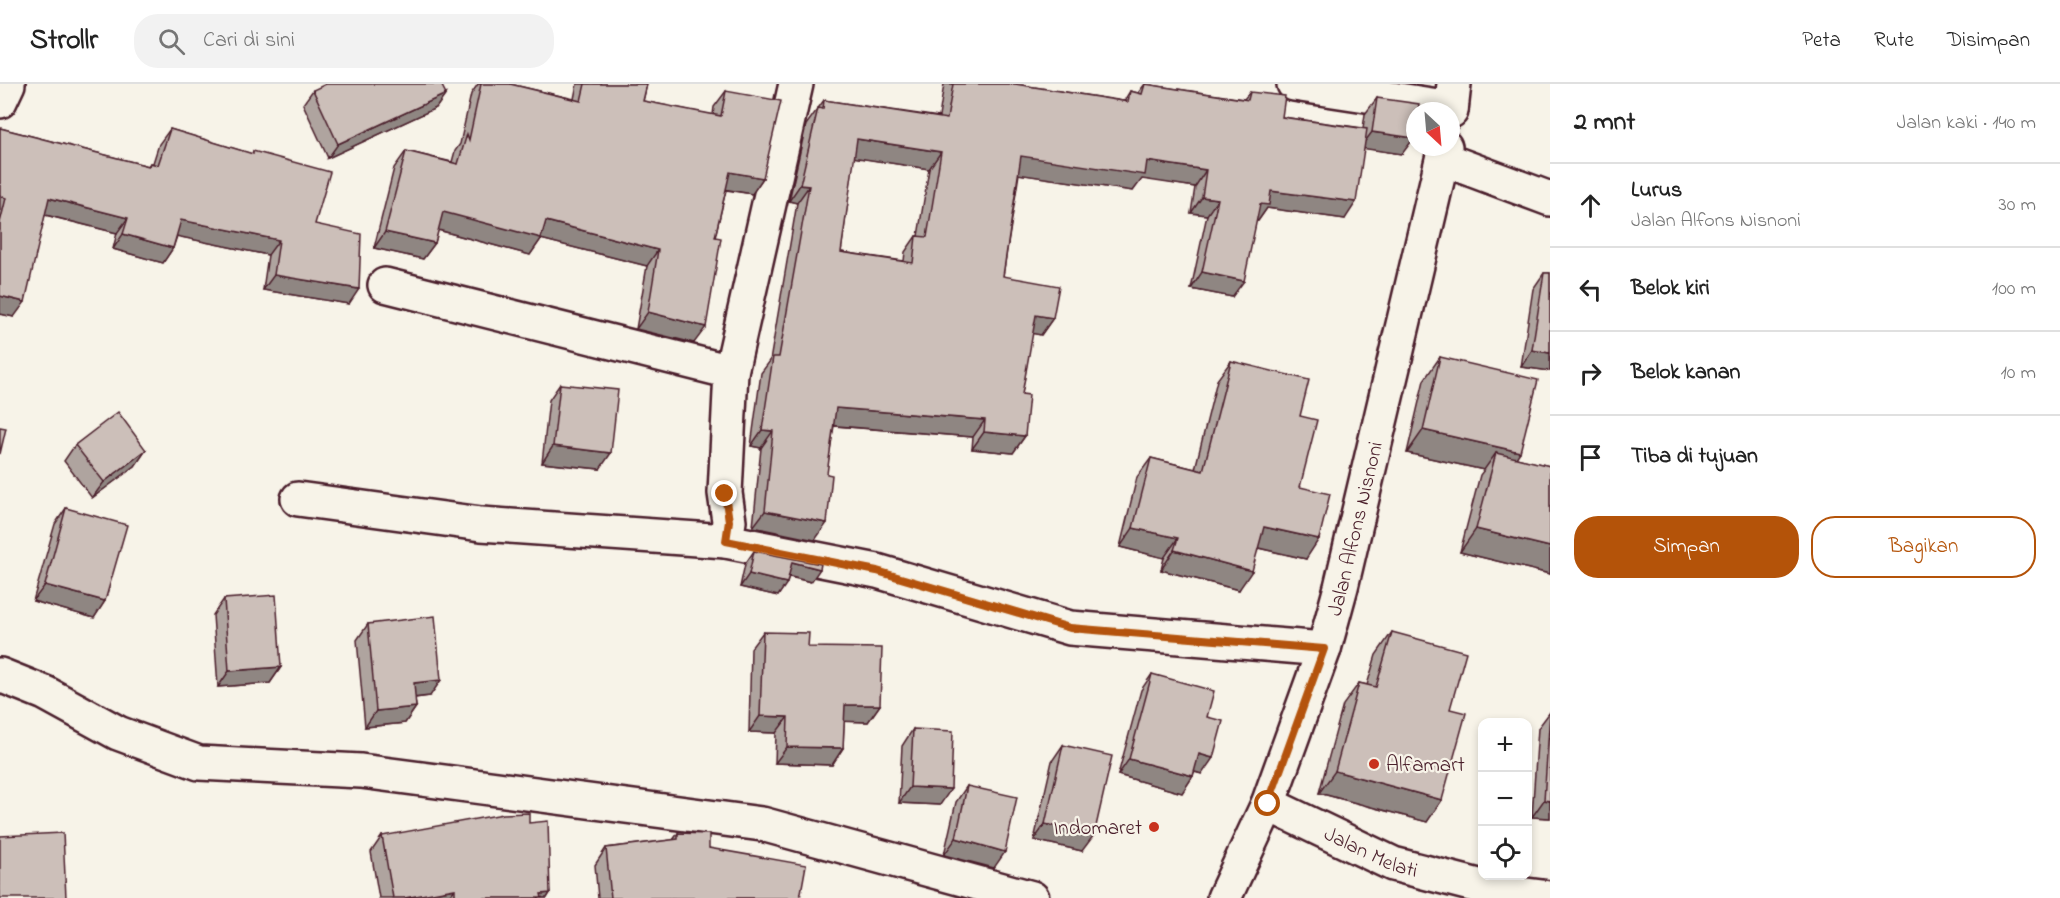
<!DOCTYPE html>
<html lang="id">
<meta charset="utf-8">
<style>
body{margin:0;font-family:"Indie Flower",sans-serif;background:#f2f2f2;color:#222}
.controls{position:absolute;right:18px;bottom:18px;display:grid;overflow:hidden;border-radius:12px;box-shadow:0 3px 9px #0003}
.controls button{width:54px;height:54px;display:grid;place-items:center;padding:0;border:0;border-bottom:2px solid #e0e0e0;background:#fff;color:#222;font:30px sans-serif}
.compass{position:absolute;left:1406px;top:18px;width:54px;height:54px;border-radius:50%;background:#fff;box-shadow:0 3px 9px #0003;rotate:154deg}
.stop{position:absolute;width:18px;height:18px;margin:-14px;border:4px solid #b45309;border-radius:50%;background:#fff}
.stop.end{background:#b45309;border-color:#fff;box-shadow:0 2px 6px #0008}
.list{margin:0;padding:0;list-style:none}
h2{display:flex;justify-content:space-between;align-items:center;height:78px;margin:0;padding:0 24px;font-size:26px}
h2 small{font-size:20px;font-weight:400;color:#767676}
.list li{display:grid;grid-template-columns:39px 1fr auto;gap:18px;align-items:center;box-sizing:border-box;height:84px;padding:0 24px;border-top:2px solid #e0e0e0}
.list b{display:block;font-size:22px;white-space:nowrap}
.list p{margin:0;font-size:20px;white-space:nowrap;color:#767676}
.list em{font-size:20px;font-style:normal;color:#767676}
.actions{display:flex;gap:12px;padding:18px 24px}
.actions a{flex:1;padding:14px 0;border:2px solid #b45309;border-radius:24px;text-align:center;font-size:21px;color:#b45309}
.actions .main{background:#b45309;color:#fff}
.icon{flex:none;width:33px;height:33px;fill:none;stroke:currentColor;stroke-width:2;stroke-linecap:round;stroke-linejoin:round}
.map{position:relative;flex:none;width:1550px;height:814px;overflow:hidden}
header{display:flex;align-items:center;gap:36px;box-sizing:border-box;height:84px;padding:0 30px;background:#fff;border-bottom:2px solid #e0e0e0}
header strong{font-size:28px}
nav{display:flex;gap:33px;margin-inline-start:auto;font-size:21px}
.search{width:420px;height:54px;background:#f2f2f2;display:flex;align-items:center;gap:15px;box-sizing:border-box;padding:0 21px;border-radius:24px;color:#767676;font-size:22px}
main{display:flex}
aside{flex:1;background:#fff}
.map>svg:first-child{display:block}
</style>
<header>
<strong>Strollr</strong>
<div class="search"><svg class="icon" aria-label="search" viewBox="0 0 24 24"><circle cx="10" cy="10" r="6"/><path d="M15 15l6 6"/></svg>Cari di sini</div>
<nav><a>Peta</a><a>Rute</a><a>Disimpan</a></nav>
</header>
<main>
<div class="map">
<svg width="1550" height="814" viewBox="0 0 1550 814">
<rect width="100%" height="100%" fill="#f7f3e8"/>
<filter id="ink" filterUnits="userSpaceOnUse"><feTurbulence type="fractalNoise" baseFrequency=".0167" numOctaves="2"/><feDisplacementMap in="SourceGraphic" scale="12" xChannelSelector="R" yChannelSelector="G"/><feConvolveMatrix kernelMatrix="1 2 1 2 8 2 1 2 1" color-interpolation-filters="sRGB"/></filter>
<g filter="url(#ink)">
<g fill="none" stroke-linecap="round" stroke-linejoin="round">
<!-- minor casing -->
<g stroke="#4a1f2b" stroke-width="38">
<g id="minor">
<path d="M796,0l-65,288 -6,121 4,28 -3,20 151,30 193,57 254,21"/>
<path d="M1294,0l157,24"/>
<path d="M0,17l8,-17"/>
<path d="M1443,75l107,40"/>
<path d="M385,201l346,87"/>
<path d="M298,415l183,25 245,17"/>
<path d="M0,591l45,18 73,40 81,30 162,8 401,53 270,74"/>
<path id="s1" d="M1268,720l125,60 109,28 48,6"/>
</g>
</g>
<!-- major casing -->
<g stroke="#4a1f2b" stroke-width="38">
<g id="major">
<path d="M1451,27l3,-27"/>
<path id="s2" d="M1224,814l44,-94 56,-155 17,-62 104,-440"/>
</g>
</g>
<!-- minor -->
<use href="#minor" stroke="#f7f3e8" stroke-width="33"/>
<!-- major -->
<use href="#major" stroke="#f7f3e8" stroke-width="33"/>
</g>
<!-- wall -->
<g fill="#afa49f" stroke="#4a1f2b" stroke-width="1.5" fill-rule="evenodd">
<path d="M478,0h32l64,15 3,-15h70l-4,17 70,14 1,-8 12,-16 37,87 -11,16 -26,-4 -11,47 -21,106 -58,-14 11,-63 -106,-27 -11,16 -92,-25 -3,13 -12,16 -49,-11 20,-80 12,-17 46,11 3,-11 5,-7 11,-50z"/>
<path d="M944,0h71l109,17 6,-10 8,2 7,-9 99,15 6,-7 32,25 81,11 2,-14 12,-16 25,56 -38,-6 -19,71 -78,-11 -9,13h-2l-24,76 -41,-8 16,-74 -16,-2 4,-26 -53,-9 -9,13 -114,-17 -16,102 50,42 -12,17 -9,-2 -10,61 3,42 -12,17 -41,-4 1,-12 -139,-11 -19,114 -62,-13 8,-79 -10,-2 10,-73 9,-12 27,-158 -8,-2 17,-76 18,-25 115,17zM854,73l75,12 -11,67h-2l-11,16 -1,9 -63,-9z"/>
<path d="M313,6l133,4 -10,14 -108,50 -25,-54z"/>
<path d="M0,44l148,38 2,-3h3l6,-19 11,-15 82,25 1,-3 62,73 34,80 -86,-14 5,-35 -91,-19 -4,12 -10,15 -50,-14 4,-16 -72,-18 -31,102 -14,-3z"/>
<path d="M1544,189h6v98l-29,-4 12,-78z"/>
<path d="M1440,273l76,101 34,8v108l-90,-22 20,-77 4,-5 -77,-17 17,-73z"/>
<path d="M1231,277l69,55v71l6,72 -48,-11 -19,42 -78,-20 3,-12 -44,-11 17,-70 14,-19 44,11 22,-89z"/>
<path d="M560,300l40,85 -58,-6 7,-63z"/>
<path d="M75,361l71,5 -11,16 -43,32 -28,-37z"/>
<path d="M66,424l39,93 -11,17 -61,-17 22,-77z"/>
<path d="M754,467l57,31 -22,-5 -11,19 -38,-9 5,-23z"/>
<path d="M224,515l57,68 -11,16 -52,4 -5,-72z"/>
<path d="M368,540l62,72 -15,2 1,9 -11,16 -40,4 -8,-87z"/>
<path d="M763,548l117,73 -12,17 -24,-1 -1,27 -11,17 -57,-2 1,-30 -27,-1 2,-84z"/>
<path d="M1392,548l58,77 -8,91 -15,22 -108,-29 24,-88 16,-22 8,2 9,-30z"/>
<path d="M1152,590l55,43 -5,57 -8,-2 -1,4 -11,17 -64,-18 23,-85z"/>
<path d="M1550,628v106l-18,-1 6,-89z"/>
<path d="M913,645l27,76 -41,-2 3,-57z"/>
<path d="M1063,661l19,106 -48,-11 18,-79z"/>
<path d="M967,702l27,82 -50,-13 12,-53z"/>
<path d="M529,739l21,70 -3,5h-168l-8,-46 11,-16z"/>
<path d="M678,749l31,15 91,50h-202l-3,-33 11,-17 67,-8z"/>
</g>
<!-- shaded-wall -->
<g fill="#8f8682" stroke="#4a1f2b" stroke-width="1.5">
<path d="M446,10l-10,14 -108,50 10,-14z"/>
<path d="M1372,48l42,6 -12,16 -42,-6z"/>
<path d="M857,55l84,13 -12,17 -84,-13z"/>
<path d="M1021,72l126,5 59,9 -11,17 -53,-8 -9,12 -123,-18z"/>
<path d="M730,88l33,6 -11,16 -34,-6z"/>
<path d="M800,101l9,1 -12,17 -8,-2z"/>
<path d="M1271,107l85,11 -11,17 -78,-11 -9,13 -10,-1 12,-16z"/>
<path d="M1202,113l16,2 -11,16 -16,-2z"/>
<path d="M49,114l79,20 -11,15 -79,-20z"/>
<path d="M443,128l103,9 112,29 -11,16 -106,-27 -11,16 -99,-27z"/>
<path d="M181,136l98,20 -11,15 -97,-20z"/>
<path d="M385,148l50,11 -12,16 -49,-11z"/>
<path d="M123,150l50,14 -10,15 -50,-14z"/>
<path d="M1202,188l42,9 -12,16 -41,-8z"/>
<path d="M274,191l85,14 -10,15 -86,-14z"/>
<path d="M0,212l25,6 -11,15 -14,-3z"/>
<path d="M648,228l58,15 -12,16 -58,-14z"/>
<path d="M1036,231l17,3 -12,17 -17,-3z"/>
<path d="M1532,266l18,3v18l-29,-4z"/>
<path d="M836,324l149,12 -12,17 -148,-12z"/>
<path d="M762,346l11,1 -12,17 -10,-2z"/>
<path d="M1423,346l97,22 -15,23 -9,-22 -12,17 -77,-17z"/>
<path d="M984,348l41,4 -12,17 -41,-4z"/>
<path d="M553,362l58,7 -11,16 -58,-6z"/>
<path d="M146,366l-11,16 -43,32 12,-16z"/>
<path d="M765,427l62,12 -12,17 -62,-13z"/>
<path d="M1264,443l55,12 -13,20 -56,-13z"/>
<path d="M1133,444l45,10 -14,20 -44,-11z"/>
<path d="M1476,445l74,18v27l-90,-22z"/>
<path d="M1174,466l78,21 -13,19 -78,-20z"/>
<path d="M792,478l28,7 -9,13 -28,-7z"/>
<path d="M749,490l38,9 -9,13 -38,-9z"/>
<path d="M45,501l60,16 -11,17 -61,-17z"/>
<path d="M281,583l-11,16 -52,4 11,-16z"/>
<path d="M441,596l-11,16 -27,3 11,-16z"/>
<path d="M845,621h35l-12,17 -35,-1z"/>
<path d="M416,623l-11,16 -40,4 11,-16z"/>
<path d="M760,632l28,1 -12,16 -27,-1z"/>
<path d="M787,663l56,1 -11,17 -57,-2z"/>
<path d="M1199,670l14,4 -11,16 -14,-4z"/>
<path d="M1129,675l64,17 -11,17 -64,-18z"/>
<path d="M1335,687l107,29 -15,22 -108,-29z"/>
<path d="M910,703l41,2 -11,16 -41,-2z"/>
<path d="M1544,716l6,1v17l-18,-1z"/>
<path d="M1045,740l49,11 -12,16 -48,-11z"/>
<path d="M956,754l49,14 -11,16 -50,-13z"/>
<path d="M455,805l-7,9h-44z"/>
<path d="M550,809l-3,5h-9l3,-4z"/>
</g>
<!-- building -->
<g fill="#ccbfb9" stroke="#4a1f2b" stroke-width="1.5" fill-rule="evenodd">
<path d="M326,0h115l5,10 -108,50 -25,-54z"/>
<path d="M481,0h29l71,17 4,-17h62l-4,17 78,15 5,-25 55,10 -18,77 -33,-6 -15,65 6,1 -15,89 -58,-15 10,-62 -112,-29 -5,17 -98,-26 -8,31 -50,-11 21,-81 52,13 9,-30 2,6z"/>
<path d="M953,0h62l113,18 2,-11 12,3 3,-10 103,16 2,-8 35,4 -3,21 85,12 -11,73 -85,-11 -2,14 -9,-1 -16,77 -42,-9 16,-73 -16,-2 4,-27 -59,-9 -2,14 -124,-19 -18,120 56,10 -6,32 -17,-3 -14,79 7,1 -4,41 -41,-4 1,-12 -149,-12 -9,66 5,1 -5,48 -62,-12 8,-80 -11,-1 11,-73h6l30,-171 -9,-1 18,-77 5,1 1,-9 123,19zM857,55l84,13 -14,85 -11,-1 -3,27 -72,-11z"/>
<path d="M1377,14l42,6 -1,7h-3v18l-1,9 -42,-6z"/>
<path d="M0,44l149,38 1,-3 8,2 12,-36 83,25v-3l77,21 -15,52 46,10 -2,55 -85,-14 5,-35 -98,-20 -8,28 -50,-14 5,-16 -79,-20 -24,104 -25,-6v-73l6,-25 -6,-2z"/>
<path d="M1544,189h6v80l-18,-3z"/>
<path d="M1440,273l98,23 -18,72 -97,-22z"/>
<path d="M1231,277l78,19 -9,36 17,4 -17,67 30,7 -11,45 -55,-12 -12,44 -78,-21 4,-12 -45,-10 18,-70 52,13z"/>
<path d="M560,300l58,6 -7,63 -58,-7z"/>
<path d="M118,328l28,38 -42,32 -29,-37z"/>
<path d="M0,343l6,1 -6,26z"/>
<path d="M1496,369l54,13v81l-74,-18z"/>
<path d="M66,424l61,17 -22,76 -60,-16z"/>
<path d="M754,467l67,13 -1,5 -28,-7 -5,21 -38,-9z"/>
<path d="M276,511l5,72 -52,4 -5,-72z"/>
<path d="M435,532l6,64 -27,3 2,24 -40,4 -8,-87z"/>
<path d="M763,548l46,1 -1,14 74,1 -2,57h-35l-2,43 -56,-1 1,-30 -28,-1z"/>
<path d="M1392,548l74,20 -16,57 16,4 -24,87 -107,-29 24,-88 17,4z"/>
<path d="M1152,590l62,17 -7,26 16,4 -10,37 -14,-4 -6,22 -64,-17z"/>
<path d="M1550,628v89l-6,-1z"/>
<path d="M913,645l40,2 -2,58 -41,-2z"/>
<path d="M1063,661l49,11 -18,79 -49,-11z"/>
<path d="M967,702l50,11 -12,55 -49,-14z"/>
<path d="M529,729v10l19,-2 2,72 -9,1 1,4h-87v-9l-51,9h-11l-11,-62 121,-22z"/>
<path d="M63,749l3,65h-66v-62z"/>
<path d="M678,749l31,1v14l97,17 -6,33h-189l-5,-50 72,-9z"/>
</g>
</g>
<g fill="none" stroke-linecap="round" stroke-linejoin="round" filter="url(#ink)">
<!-- route -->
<path stroke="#b45309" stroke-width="8" d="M725,410l4,27 -3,20 151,30 193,57 254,21 -56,155"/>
</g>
<!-- markers -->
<g fill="#c8321e" stroke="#f7f3e8" stroke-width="2">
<circle cx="1374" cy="680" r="6"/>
<circle cx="1154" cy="743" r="6"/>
</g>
<g text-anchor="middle" stroke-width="4.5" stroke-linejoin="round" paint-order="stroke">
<!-- street labels -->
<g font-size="21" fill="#4a1f2b" stroke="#f7f3e8">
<text dy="7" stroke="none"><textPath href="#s2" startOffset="393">Jalan Alfons Nisnoni</textPath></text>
<text dy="7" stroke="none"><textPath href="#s1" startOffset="114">Jalan Melati</textPath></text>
</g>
<!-- poi labels -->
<g font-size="21" fill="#4a1f2b" stroke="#f7f3e8" text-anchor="start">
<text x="1386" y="687">Alfamart</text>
<text x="1142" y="750" text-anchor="end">Indomaret</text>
</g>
</g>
</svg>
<div class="controls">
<button>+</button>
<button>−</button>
<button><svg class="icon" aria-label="locate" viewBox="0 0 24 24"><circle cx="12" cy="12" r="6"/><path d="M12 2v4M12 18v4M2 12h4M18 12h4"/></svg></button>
</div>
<svg class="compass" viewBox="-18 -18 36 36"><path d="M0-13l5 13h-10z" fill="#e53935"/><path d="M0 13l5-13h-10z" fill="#767676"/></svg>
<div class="stop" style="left:1268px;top:720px"></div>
<div class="stop end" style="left:725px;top:410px"></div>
</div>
<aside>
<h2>2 mnt<small>Jalan kaki · 140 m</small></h2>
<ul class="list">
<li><svg class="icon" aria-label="ahead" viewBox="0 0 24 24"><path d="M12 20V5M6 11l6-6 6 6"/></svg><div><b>Lurus</b><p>Jalan Alfons Nisnoni</p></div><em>30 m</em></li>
<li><svg class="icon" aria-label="left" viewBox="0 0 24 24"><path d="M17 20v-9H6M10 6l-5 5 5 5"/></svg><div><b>Belok kiri</b></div><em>100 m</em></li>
<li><svg class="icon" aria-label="right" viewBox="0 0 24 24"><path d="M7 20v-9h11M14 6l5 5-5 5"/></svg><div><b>Belok kanan</b></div><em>10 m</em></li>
<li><svg class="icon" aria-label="arrive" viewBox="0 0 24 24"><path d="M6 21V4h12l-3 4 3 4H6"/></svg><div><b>Tiba di tujuan</b></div></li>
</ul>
<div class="actions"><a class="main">Simpan</a><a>Bagikan</a></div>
</aside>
</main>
